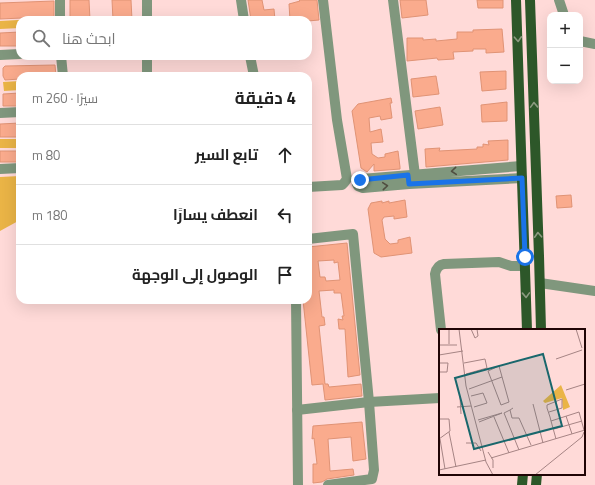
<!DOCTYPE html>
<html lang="ar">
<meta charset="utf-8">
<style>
body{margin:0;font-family:"Titillium Web",Cairo,sans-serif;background:#f2f2f2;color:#222;direction:rtl}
.controls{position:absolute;right:12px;top:12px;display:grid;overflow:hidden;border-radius:8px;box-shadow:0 4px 16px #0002}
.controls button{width:36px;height:36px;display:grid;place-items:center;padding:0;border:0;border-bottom:1px solid #e0e0e0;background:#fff;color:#222;font:20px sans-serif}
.stop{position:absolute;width:12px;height:12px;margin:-9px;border:3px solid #1a73e8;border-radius:50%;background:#fff}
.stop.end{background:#1a73e8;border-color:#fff;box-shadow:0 1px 4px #0008}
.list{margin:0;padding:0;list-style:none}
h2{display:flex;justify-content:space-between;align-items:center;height:52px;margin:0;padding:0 16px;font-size:17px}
h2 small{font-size:13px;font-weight:400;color:#767676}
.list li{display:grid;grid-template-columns:26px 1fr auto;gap:12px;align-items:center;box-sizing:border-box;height:60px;padding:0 16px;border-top:1px solid #e0e0e0}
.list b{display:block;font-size:15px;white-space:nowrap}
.list em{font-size:13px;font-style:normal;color:#767676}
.icon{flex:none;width:22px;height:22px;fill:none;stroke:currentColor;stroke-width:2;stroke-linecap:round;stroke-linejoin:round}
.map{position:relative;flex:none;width:595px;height:485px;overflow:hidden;direction:ltr}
.search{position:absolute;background:#fff;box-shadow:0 4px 16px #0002;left:16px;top:16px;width:296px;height:44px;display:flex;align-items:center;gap:10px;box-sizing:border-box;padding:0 14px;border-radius:12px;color:#767676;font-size:15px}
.panel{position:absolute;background:#fff;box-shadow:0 4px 16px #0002;left:16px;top:72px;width:296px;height:232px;border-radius:12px;direction:rtl}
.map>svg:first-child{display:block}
</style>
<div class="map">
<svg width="595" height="485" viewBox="0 0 595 485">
<rect width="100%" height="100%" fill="#ffdad8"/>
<!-- green -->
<g fill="#eab446">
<path d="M36,19l-16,1v8l-20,1v-8z"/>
<path d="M20,81v9l-16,1 -1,-9z"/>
<rect x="0" y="139" width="20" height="9"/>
<path d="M20,176v44l-20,11v-54z"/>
</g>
<!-- building -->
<g fill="#faab8d" stroke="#e09375" fill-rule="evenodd">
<path d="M70,0h19l1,20h-20z"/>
<path d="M112,0h19l1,20h-19z"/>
<path d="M248,0h14l2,10 10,-1 1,11h-24z"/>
<path d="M299,0h18l2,20 -11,1v-1h-12v-1l-6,1 -1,-16 11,-3z"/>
<path d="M400,0h26l2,15 -26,3z"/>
<path d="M477,0h26v8h-25z"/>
<path d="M54,1v19h-10v-3l-44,2v-16z"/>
<path d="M502,29l2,23 -18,1v-4h-13v2l-20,1 1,7 -16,1 -1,-2 -30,3v-23h16v2l13,-1v2l21,-2v-7h16v-2z"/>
<path d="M20,32v14h-20v-13z"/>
<path d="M55,65l1,11h-36v3l-15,1 -2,-4v-8l2,-2z"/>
<path d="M506,71v18l-24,2 -2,-19z"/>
<path d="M436,76l3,18 -26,3 -2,-18z"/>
<path d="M20,93v13h-17v-12z"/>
<path d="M391,98l1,5h-2l2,15 -11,2 -1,-4 -11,2 1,14 11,-3 2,13 -12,1 1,11 6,4 7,-1v-3l13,-3 2,16v2l-26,2v-7l-7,8 -6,-4 -9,-57 6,-7z"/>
<path d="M507,102v19l-25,1 -1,-17z"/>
<path d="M440,107l3,18 -25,4 -3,-18z"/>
<path d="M20,123v14h-20v-13z"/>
<path d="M508,140v20l-82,7 -1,-18 15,-1 -1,3 38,-2v-2h6v-3l6,1 -1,-4z"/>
<rect x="0" y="151" width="20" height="11"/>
<path d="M571,195l1,12 -15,1 -1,-12z"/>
<path d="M405,200l2,17 -13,2v-3l-10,1 -2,3 3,19 5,5 8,-1v-3l12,-3 2,16 -31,4 -7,-4 -6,-44 3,-6 11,-2v2l7,-2v2z"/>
<path d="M347,243l13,132 -12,2 -3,-48h-6l-1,-10 5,1 -1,-4h2l-3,-23h-7v-3l-15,1 3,26h2l1,8 -6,1 6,58h3l1,3 32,-3 1,12 -37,4 -2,-16 -11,1 -9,-85h5v-53zM334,260v3l4,-1 2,18 -14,1 -1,-4h-5l-2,-16z"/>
<path d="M362,422l4,37 -13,2 -2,-24 -23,2 2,32 23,-2 1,6 -27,4 -5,3 -9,1v-19h4l-3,-26 -2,1 1,-13z"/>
</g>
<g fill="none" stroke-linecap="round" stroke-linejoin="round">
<!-- minor -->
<g stroke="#80977d" stroke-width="10">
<path d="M60,0v20"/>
<path d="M147,0v20"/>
<path d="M241,0l3,20"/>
<path d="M393,0l22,175"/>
<path d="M559,0l5,15"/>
<path d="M580,41l15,3"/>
<path d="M0,55l20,-1"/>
<path d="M61,56l2,20"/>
<path d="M147,56v20"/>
<path d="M250,56l4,20"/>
<path d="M0,113l20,-1"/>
<path d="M521,166l-160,13 -2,2 -2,3 1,2 5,2 46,-4 113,-6"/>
<path d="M0,169l20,-1"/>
<path d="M308,187l34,-2 2,-2 3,-4 -10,-59 -14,-120"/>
<path d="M308,239l45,-5 16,168 5,68 -2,9 -44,6"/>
<path d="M540,283l55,8"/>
<path d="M296,300l2,185"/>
<path d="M441,330l-6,-56c1,-5 3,-9 9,-10l55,-2 12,4h14"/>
<path d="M297,410l72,-8 71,-4"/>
</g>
<!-- major -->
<g stroke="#2d5729" stroke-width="10">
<path d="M516,0l11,330"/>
<path d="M530,0l9,256 2,74"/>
<path d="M522,485l1,-11"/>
<path d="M536,485l1,-11"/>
</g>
</g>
<!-- one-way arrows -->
<defs><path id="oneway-chevron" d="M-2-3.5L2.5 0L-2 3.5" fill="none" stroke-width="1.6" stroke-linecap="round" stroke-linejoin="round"/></defs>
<g stroke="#8c9a80">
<use href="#oneway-chevron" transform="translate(518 39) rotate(87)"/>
<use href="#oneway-chevron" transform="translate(534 105) rotate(-92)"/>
<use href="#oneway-chevron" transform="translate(538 235) rotate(-93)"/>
<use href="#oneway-chevron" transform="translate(526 295) rotate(88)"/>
</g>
<g stroke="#504e41">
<use href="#oneway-chevron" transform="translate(454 171) rotate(175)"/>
<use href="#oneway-chevron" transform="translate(385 186) rotate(-5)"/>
</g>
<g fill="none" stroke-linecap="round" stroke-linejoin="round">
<!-- route -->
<path stroke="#1a73e8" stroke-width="5" d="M360,180l48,-5 1,9 113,-6 3,79"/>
</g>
<!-- overview -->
<g transform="translate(439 329)">
<rect width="146" height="146" fill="#ffdad8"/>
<path d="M122,56l9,22 -7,3 -1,-12 -17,5 -2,-2z" fill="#eab446"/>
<path fill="none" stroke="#a68484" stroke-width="1" d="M20,0l7,57 20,76 7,13M32,0l4,9 3,-2 -1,-7M137,0l6,19M10,15v-15M0,16h18M0,26l24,-4M117,30l26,-9M0,34h9l-1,9h-8M25,34l21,-4 2,9 -21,6M60,37l10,36 -8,3 -13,-34zM30,60l33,-12M127,61l19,-6M32,67l12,-3 4,10 -13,4M21,68l1,17M94,75l10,39M18,78l14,-1M74,79l-3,2 2,8h7l12,27M71,81l-6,3 15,37M110,83l13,-4v-9l-15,6v3l3,9 1,4 5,18M127,87l6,18M55,88l15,36M0,90h10l1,12 -11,8M39,91l24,-7 -23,9M112,92l28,-9 5,18M115,100l28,-8M10,103l7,35M1,110l5,30M27,114h10l5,8M49,123l5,8v8M52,129l94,-28M0,141l47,-10M96,146l47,-38 2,-5"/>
<path fill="#19676c" fill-opacity="0.15" stroke="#19676c" stroke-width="2" d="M104,25l19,72 -88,23 -19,-71z"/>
<rect width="146" height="146" fill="none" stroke="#200405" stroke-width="2"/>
</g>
</svg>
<div class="controls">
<button>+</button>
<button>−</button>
</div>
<div class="stop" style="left:525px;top:257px"></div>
<div class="stop end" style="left:360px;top:180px"></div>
<div class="search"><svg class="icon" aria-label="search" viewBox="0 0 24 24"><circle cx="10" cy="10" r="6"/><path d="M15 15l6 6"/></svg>ابحث هنا</div>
<section class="panel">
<h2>4 دقيقة<small>سيرًا · 260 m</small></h2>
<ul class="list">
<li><svg class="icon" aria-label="ahead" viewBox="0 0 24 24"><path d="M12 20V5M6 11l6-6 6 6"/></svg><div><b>تابع السير</b></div><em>80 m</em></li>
<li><svg class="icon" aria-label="left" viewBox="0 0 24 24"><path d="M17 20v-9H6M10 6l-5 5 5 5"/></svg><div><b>انعطف يسارًا</b></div><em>180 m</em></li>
<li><svg class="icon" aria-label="arrive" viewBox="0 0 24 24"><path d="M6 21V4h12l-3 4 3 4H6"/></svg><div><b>الوصول إلى الوجهة</b></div></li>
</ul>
</section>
</div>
